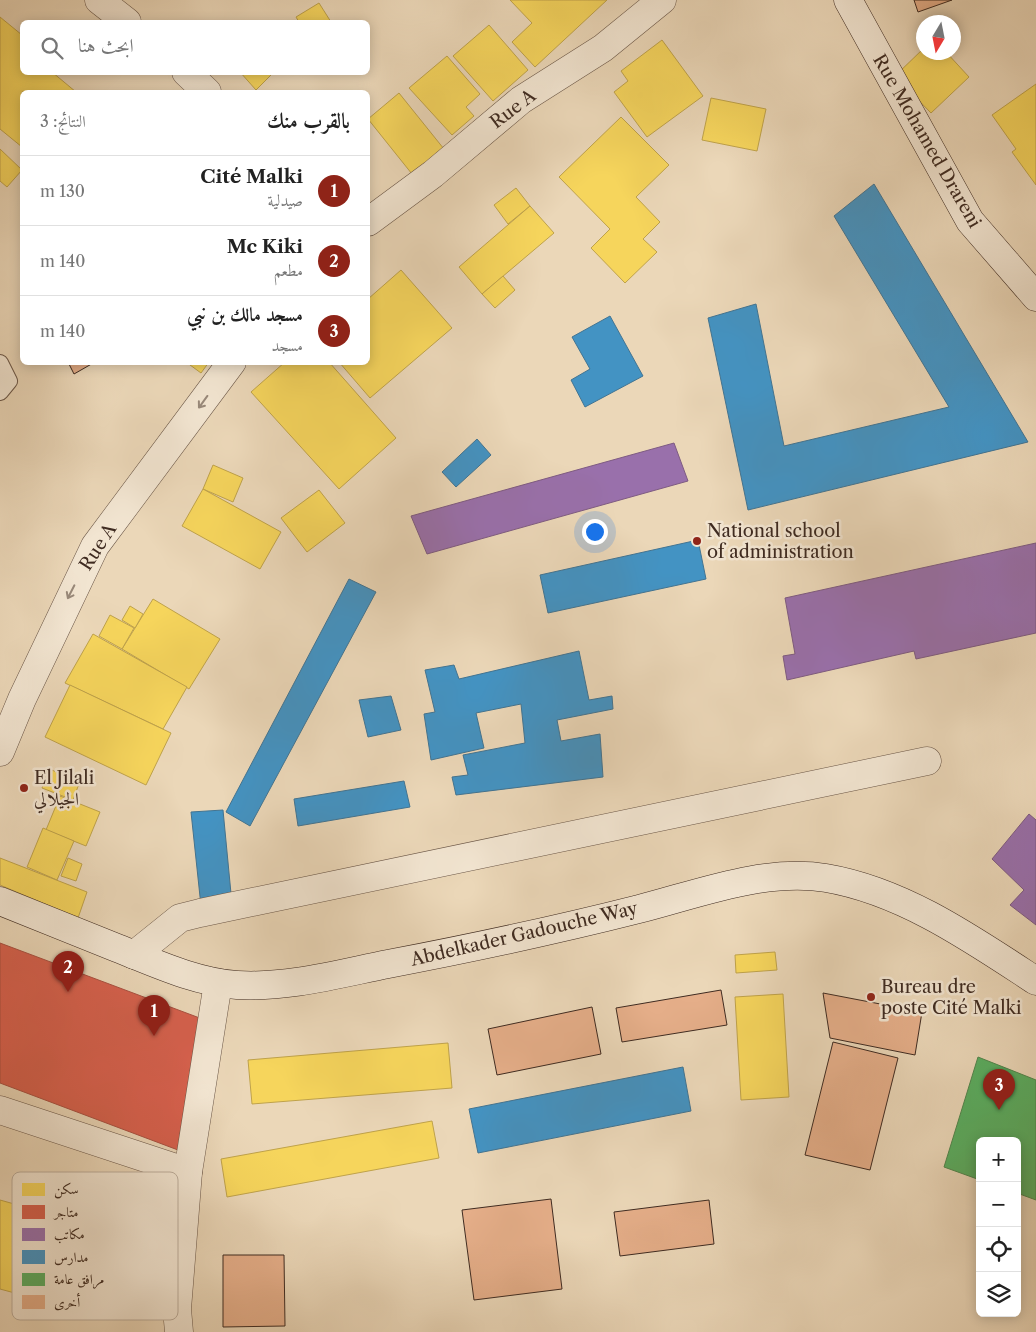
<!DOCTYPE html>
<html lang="ar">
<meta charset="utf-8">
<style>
body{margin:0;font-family:"Libre Caslon Text",Amiri,serif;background:#f2f2f2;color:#222;direction:rtl}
.controls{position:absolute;right:15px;bottom:15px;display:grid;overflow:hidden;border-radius:8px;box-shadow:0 2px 12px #0003}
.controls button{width:45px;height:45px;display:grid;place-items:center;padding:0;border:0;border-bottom:1px solid #e0e0e0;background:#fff;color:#222;font:25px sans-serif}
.compass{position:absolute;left:916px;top:15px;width:45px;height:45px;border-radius:50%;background:#fff;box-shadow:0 2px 12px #0003;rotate:190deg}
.you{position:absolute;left:594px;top:531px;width:18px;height:18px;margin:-12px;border:4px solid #fff;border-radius:50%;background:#1a73e8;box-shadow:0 0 0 8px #1a73e833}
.badge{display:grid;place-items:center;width:32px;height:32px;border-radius:50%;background:#8f2418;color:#fff;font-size:16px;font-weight:700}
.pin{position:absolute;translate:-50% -41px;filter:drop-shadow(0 1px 2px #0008)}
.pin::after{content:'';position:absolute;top:26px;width:18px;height:15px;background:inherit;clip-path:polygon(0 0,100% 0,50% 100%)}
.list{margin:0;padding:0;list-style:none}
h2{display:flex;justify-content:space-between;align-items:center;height:65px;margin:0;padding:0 20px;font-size:21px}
h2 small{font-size:16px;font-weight:400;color:#767676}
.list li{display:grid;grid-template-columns:32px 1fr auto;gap:15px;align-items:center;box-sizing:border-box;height:70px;padding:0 20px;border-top:1px solid #e0e0e0}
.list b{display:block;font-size:19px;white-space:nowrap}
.list p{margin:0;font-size:16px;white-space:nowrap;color:#767676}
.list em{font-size:16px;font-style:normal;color:#767676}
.icon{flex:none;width:28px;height:28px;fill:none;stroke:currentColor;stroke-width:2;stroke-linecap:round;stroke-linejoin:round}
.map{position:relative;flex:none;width:1036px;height:1332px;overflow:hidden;direction:ltr}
.search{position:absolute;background:#fff;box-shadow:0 2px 12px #0003;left:20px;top:20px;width:350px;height:55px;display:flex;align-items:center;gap:12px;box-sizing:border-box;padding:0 18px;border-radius:8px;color:#767676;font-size:19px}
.panel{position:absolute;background:#fff;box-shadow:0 2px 12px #0003;left:20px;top:90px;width:350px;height:275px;border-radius:8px;direction:rtl}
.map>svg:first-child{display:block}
</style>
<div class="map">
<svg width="1036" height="1332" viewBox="0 0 1036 1332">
<rect width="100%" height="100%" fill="#ebd7b8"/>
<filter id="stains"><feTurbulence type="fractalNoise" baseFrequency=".004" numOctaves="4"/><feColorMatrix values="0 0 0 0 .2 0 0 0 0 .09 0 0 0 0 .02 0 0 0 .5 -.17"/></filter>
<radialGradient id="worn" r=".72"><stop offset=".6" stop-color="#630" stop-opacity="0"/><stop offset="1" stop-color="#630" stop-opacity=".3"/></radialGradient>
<!-- homes -->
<g fill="#f6d55c" stroke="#bfa24a">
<path d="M510,0h97l-72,67 -23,-25 20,-19z"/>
<path d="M319,3l12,19h-32l-3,-5z"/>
<path d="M0,17l22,18v37h30l24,20h-54v55l-22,-18z"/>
<path d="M489,25l39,45 -35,31 -40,-45z"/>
<path d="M662,40l41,56 -56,41 -33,-45 14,-11 -7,-10z"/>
<path d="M924,48v4h22l23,25 -38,36 -36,-37z"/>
<path d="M447,56l33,38 -14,13 8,9 -22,19 -43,-47z"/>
<path d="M240,72h34l-18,18z"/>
<path d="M1036,84v101l-24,-33 4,-3 -24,-34z"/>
<path d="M399,93l49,61 -32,25 -48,-60z"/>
<path d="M711,98l55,11 -9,42 -55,-11z"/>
<path d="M621,117l48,48 -33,32 24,25 -17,17 14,13 -32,31 -34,-35 19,-19 -51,-52z"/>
<path d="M0,149l22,21 -15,17 -7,-6z"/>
<path d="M516,188l14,18 -22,18 -14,-19z"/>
<path d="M530,206l24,27 -72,61 -23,-27z"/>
<path d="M401,270l51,58 -82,70 -31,-36h29v-63z"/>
<path d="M503,276l12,14 -20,18 -13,-14z"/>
<path d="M186,362h23l-8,11z"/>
<path d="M285,362h44l67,76 -57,51 -88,-97z"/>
<path d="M213,465l30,13 -10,24 -30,-13z"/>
<path d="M203,489l78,43 -21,37 -78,-43z"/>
<path d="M319,490l26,33 -38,29 -26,-34z"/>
<path d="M153,599l67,40 -31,50 -67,-40z"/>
<path d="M130,606l13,8 -8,14 -13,-8z"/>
<path d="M110,615l24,13 -12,21 -23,-13z"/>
<path d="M93,634l94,53 -24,42 -98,-46z"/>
<path d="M70,685l101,48 -25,52 -101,-48z"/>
<path d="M49,769l31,12 -7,19 -31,-12z"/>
<path d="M60,796l40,16 -14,34 -40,-16z"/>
<path d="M43,828l31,13 -17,39 -30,-13z"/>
<path d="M0,858l87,34 -9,26 -78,-33z"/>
<path d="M68,858l14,6 -6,17 -15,-5z"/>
<path d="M775,952l2,18 -41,3 -1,-18z"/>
<path d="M783,994l6,103 -48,3 -6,-103z"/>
<path d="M448,1043l4,45 -200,16 -4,-44z"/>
<path d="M432,1121l7,37 -212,39 -6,-38z"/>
<path d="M0,1200l57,16 -24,82 -33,-9z"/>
</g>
<!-- shops -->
<path fill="#d6604d" stroke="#a95040" d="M0,943l205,77 -27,130 -178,-67z"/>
<!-- offices -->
<g fill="#9970ab" stroke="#7e5b82">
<path d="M674,443l14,38 -261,73 -16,-38z"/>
<path d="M1036,543v90l-120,26 -2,-8 -127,29 -4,-24 12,-2 -10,-56z"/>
<path d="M1029,814l7,6v105l-26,-20 14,-15 -32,-31z"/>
</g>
<!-- schools -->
<g fill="#4393c3" stroke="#427492">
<path d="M874,184l154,258 -280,68 -40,-192 48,-14 28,142 165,-39 -115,-191z"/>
<path d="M610,316l33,60 -58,31 -14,-27 19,-11 -18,-32z"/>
<path d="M477,439l14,16 -35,32 -14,-15z"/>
<path d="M698,540l8,39 -158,34 -8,-38z"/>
<path d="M349,579l27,13 -126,234 -24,-14z"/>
<path d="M579,651l10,49 23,-4 1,13 -56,11 4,21 39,-7 3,43 -147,18 -4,-18 16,-2 -5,-20 62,-12 -4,-39 -45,9 8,35 -53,12 -7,-46 11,-2 -10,-42 29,-5 5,14z"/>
<path d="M391,696l10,34 -33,7 -9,-37z"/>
<path d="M404,781l6,26 -112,19 -4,-27z"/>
<path d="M223,810l9,94 -31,2 -10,-94z"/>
<path d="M683,1067l8,44 -213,42 -9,-44z"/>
</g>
<!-- public -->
<path fill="#5aae61" stroke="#52874e" d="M978,1057l58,23v120l-19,-7v-52h-37v39l-36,-13z"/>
<!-- building -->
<g fill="#e5ae89" stroke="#3f2b21">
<path d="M914,0h38l-34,12z"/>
<path d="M68,362h27l-21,12z"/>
<path d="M721,990l6,35 -105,17 -6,-34z"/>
<path d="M823,993l99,19 -7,43 -85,-17z"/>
<path d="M592,1007l9,47 -104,21 -9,-46z"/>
<path d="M833,1042l65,16 -28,112 -65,-15z"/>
<path d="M551,1199l11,90 -88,11 -12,-90z"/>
<path d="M709,1200l5,44 -94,12 -6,-44z"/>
<path d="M223,1255h61l1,71 -62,1z"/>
</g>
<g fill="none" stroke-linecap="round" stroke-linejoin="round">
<!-- lane casing -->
<g stroke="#6a5647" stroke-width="18">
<path id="lane" d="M0,363l9,18 -9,11"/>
</g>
<!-- street casing -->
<g stroke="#6a5647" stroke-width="29">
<g id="street">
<path d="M99,0l28,22"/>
<path d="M186,72l21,20"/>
<path d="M368,222l65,-48 88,-74 82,-52 59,-48"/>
<path d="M0,752l22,-53 73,-153 137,-184"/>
<path d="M134,955l46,-37 20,-5 727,-152"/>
<path d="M0,1110l188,62"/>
<path d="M179,1332l-2,-23 11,-137 30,-189"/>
</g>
</g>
<!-- secondary casing -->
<g stroke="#3f2b21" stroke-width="29">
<g id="secondary">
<path d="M848,0l122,221 66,76"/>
<path d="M0,901c39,16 78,31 117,47 38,15 78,34 120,37 51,3 101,-11 151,-21 84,-16 168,-34 251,-55 59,-15 125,-41 187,-31 77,13 146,61 210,103"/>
</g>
</g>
<!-- lane -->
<use href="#lane" stroke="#f2e5d1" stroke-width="16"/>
<!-- street -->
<use href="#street" stroke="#f2e5d1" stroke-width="28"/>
<!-- secondary -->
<use href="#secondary" stroke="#f2e5d1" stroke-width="28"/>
</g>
<!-- one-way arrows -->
<defs><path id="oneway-shaft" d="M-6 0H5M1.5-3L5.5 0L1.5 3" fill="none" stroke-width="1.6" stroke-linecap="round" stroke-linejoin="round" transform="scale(1.25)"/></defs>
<g stroke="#988879">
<use href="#oneway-shaft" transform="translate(203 402) rotate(126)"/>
<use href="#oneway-shaft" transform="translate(71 592) rotate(117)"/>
</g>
<!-- markers -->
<g fill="#8f2418" stroke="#f2e5d1" stroke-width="2">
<circle cx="697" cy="541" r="5"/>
<circle cx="24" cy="788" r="5"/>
<circle cx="871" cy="997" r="5"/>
</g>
<g text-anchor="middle" stroke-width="5" stroke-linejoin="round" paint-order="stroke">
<!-- street labels -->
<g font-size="18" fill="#3f2b21" stroke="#f2e5d1">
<text transform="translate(513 109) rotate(-37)" y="6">Rue A</text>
<text transform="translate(927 141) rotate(60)" y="6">Rue Mohamed Drareni</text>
<text transform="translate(98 547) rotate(-57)" y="6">Rue A</text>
<text transform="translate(524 934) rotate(-13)" y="6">Abdelkader Gadouche Way</text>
</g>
<!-- poi labels -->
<g font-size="18" fill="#3f2b21" stroke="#f2e5d1" text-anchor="start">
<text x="707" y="537">National school<tspan x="707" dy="21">of administration</tspan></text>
<text x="34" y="784">El Jilali<tspan x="34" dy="21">الجيلالي</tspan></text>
<text x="881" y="993">Bureau dre<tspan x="881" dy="21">poste Cité Malki</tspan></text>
</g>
</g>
<!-- legend -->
<rect x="12" y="1172" width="166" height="148" rx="8" fill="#f2e5d1" stroke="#bcad9c" stroke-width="1"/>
<rect x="22" y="1183" width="23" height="13" fill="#f6d55c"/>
<rect x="22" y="1205" width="23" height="14" fill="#d6604d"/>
<rect x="22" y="1228" width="23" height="13" fill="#9970ab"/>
<rect x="22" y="1250" width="23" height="14" fill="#4393c3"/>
<rect x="22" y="1273" width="23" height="13" fill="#5aae61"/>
<rect x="22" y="1295" width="23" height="14" fill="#e5ae89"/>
<g font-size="14" fill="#3f2b21">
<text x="54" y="1194">سكن</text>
<text x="54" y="1217">متاجر</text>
<text x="54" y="1239">مكاتب</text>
<text x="54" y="1262">مدارس</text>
<text x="54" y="1284">مرافق عامة</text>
<text x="54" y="1307">أخرى</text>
</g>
<rect width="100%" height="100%" filter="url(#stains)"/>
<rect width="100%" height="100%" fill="url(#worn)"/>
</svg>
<div class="controls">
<button>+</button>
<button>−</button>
<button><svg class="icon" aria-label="locate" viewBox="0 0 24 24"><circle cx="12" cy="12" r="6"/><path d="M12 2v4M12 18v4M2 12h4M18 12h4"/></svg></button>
<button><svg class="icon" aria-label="layers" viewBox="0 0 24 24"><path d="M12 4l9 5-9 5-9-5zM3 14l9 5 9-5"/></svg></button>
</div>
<svg class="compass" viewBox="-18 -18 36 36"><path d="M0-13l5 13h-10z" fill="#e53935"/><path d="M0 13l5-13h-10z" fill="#767676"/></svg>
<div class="you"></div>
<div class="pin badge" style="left:154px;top:1036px">1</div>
<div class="pin badge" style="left:68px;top:992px">2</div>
<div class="pin badge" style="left:999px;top:1110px">3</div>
<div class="search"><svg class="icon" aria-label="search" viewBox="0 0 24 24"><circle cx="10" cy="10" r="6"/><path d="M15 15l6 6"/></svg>ابحث هنا</div>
<section class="panel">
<h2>بالقرب منك<small>النتائج: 3</small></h2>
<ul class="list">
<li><span class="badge">1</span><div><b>Cité Malki</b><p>صيدلية</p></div><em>130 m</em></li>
<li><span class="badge">2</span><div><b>Mc Kiki</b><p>مطعم</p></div><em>140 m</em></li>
<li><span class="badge">3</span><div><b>مسجد مالك بن نبي</b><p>مسجد</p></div><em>140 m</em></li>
</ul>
</section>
</div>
